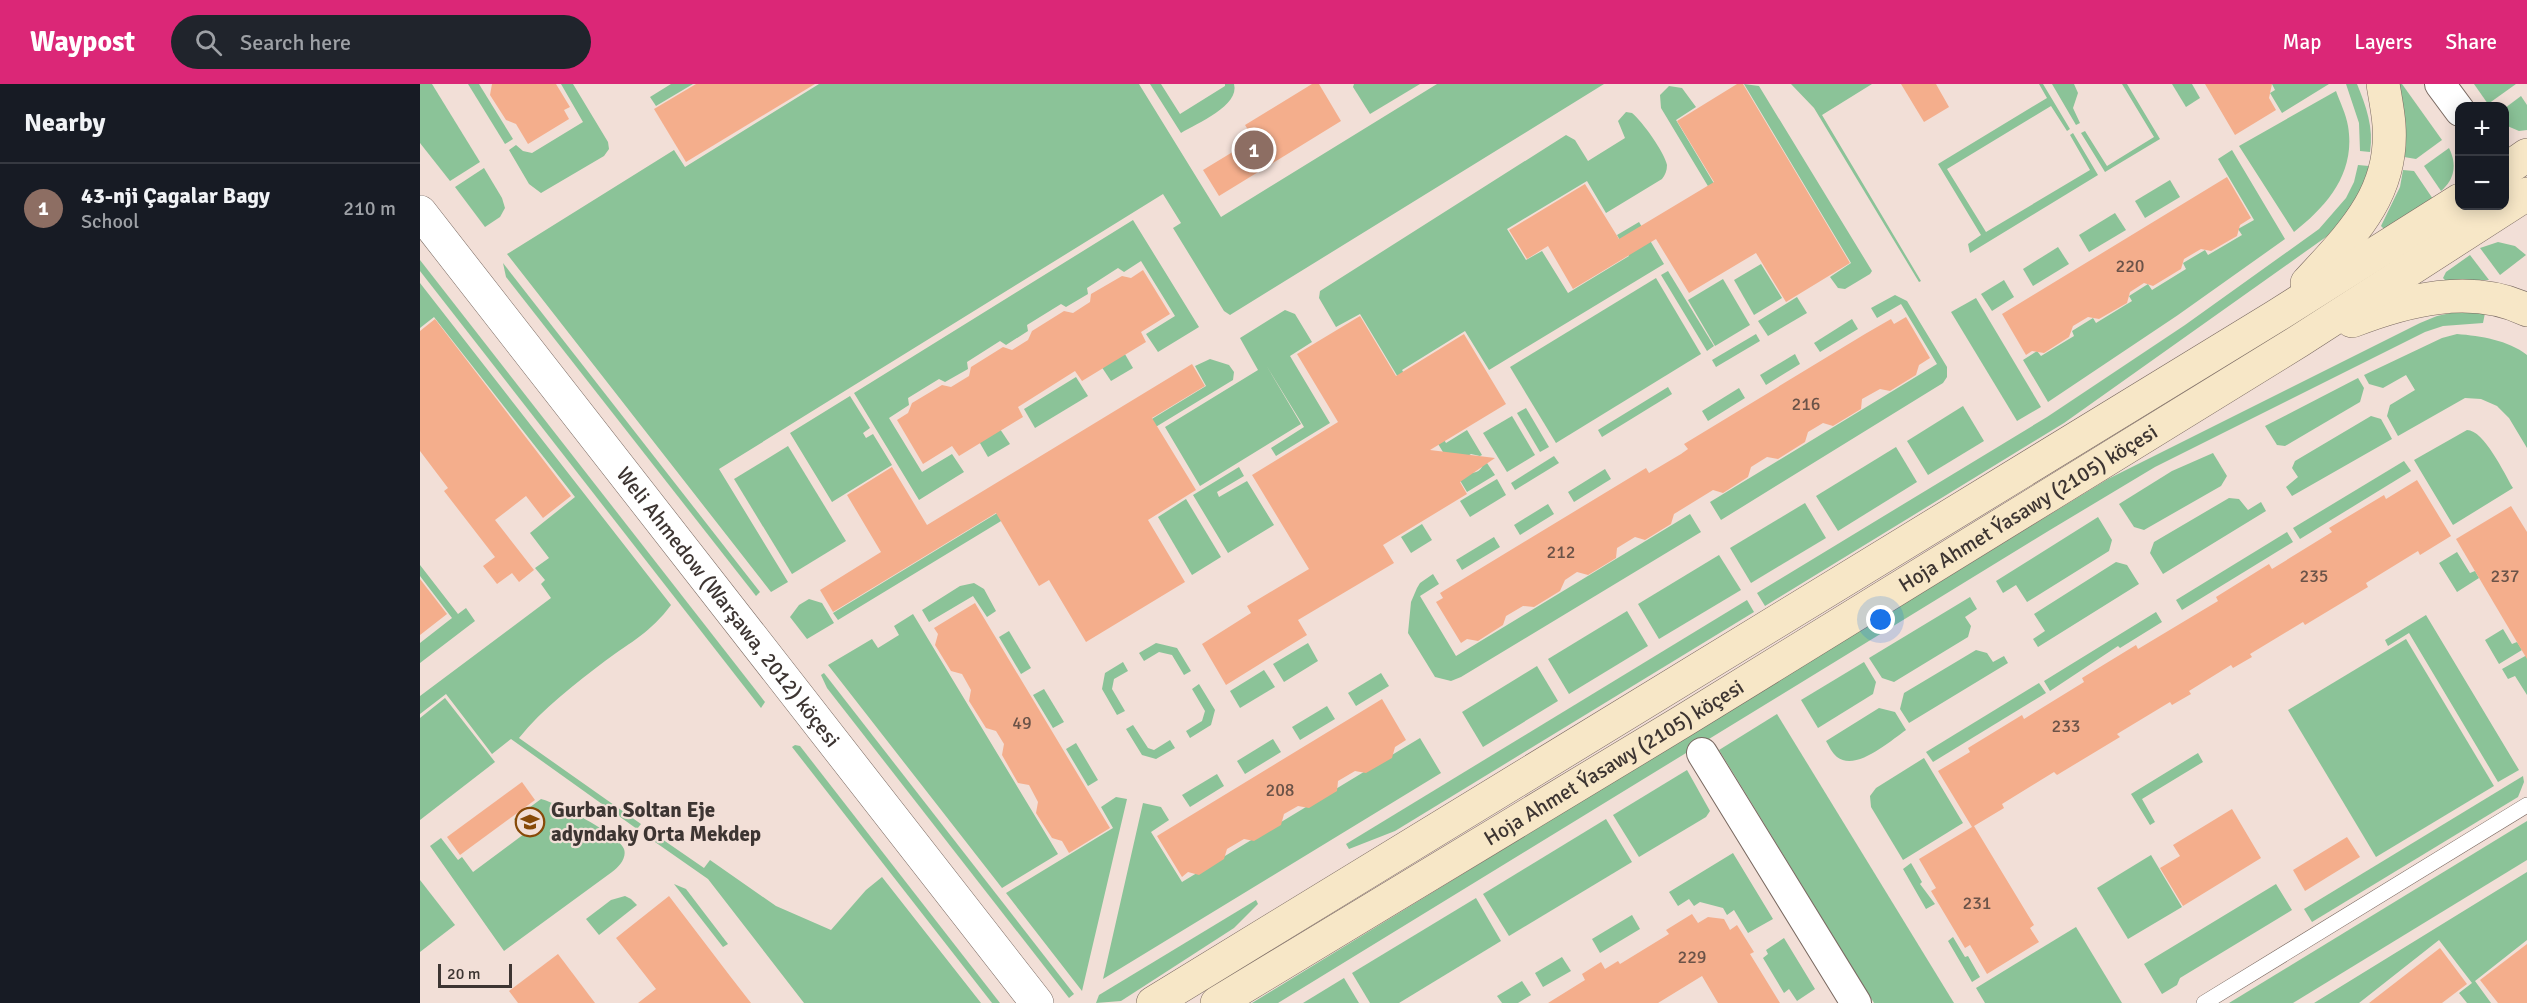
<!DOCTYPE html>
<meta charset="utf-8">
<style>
body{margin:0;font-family:Signika,sans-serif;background:#20242c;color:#f1f3f6}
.controls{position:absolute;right:18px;top:18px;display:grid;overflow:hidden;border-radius:12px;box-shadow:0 3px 15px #0003}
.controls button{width:54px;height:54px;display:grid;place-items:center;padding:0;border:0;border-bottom:2px solid #363941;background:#171b24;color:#f1f3f6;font:30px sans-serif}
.scale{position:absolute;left:18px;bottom:15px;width:74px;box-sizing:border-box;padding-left:6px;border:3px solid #3d3532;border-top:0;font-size:16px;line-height:21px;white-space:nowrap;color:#3d3532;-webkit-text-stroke:4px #f2dfd7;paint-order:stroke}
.you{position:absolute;left:1461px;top:536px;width:21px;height:21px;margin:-15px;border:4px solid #fff;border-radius:50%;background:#1a73e8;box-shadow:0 0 0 9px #1a73e833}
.badge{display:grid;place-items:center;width:39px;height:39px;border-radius:50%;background:#db2777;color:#fff;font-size:20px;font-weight:700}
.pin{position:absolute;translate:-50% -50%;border:3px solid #fff;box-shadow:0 2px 6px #0006}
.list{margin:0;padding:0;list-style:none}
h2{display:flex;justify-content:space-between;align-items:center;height:78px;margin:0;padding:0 24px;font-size:26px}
h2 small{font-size:20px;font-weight:400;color:#9ea1a6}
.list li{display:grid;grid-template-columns:39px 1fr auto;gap:18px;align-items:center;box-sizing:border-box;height:90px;padding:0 24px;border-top:2px solid #363941}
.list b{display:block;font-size:22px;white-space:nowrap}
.list p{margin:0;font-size:20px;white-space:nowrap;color:#9ea1a6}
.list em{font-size:20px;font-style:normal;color:#9ea1a6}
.icon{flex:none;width:33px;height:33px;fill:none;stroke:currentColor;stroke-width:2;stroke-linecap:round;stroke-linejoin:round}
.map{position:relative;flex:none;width:2107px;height:919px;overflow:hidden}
header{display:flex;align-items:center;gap:36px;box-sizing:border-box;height:84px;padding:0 30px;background:#db2777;color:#fff}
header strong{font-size:28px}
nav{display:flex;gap:33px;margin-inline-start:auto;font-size:21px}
.search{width:420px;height:54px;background:#20242c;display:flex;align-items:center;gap:15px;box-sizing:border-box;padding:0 21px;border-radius:33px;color:#9ea1a6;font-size:22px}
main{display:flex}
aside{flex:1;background:#171b24}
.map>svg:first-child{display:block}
</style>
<header>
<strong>Waypost</strong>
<div class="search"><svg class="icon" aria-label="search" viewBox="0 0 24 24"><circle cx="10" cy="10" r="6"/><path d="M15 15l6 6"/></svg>Search here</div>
<nav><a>Map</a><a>Layers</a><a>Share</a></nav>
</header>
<main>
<aside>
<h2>Nearby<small></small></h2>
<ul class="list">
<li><span class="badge" style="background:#8d6e63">1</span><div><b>43-nji Çagalar Bagy</b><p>School</p></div><em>210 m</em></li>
</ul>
</aside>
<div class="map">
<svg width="2107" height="919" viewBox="0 0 2107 919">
<rect width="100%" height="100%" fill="#f2dfd7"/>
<!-- green -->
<g fill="#8bc398">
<path d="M0,0h12l48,78 -30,19 -30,-38z"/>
<path d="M48,0h11l34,55 -8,5z"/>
<path d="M141,0h12l35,58 1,7 -5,7 -63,37 -12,-9 -20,-34 7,-5 7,6 9,2 51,-31z"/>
<path d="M251,0h22l-37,22 -6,-9z"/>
<path d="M399,0h320l82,133 216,-133h167l-374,231 -6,-4 -51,-83 8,-5 -18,-29 -444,275 69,113 -17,10 -264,-338 167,-104 11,17z"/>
<path d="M730,0h11l19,30 45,-28v-2h9c6,22 -37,39 -53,49z"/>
<path d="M934,0h66l-50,30 -17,-27z"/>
<path d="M1324,0l15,2 113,185 -2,3 -25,15 -7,-1 -8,-11 21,-14z"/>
<path d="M1371,0h81l-50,31 99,166 -2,1 -105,-174z"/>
<path d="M1619,0h4l27,45 -3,2 -16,-25 -104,63 39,63 104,-62 -20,-35 3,-2 25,42 -128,78 -2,-9 13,-9 -43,-71 109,-66z"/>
<path d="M1632,0h22l4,9 -5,15 7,15 -4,2z"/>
<path d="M1702,0h5l33,55 -55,33 -24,-39 4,-2 22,35 47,-29z"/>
<path d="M1752,0h20l8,14 -14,9z"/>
<path d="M1852,0h57l-47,29 -12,-20 5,-3z"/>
<path d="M1926,0h11c9,22 17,44 13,68l-10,-1 -1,-28z"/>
<path d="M1977,0h5l40,56 -26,19 -12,-2z"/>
<path d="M2054,0h42l-28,20z"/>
<path d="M1249,2l13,2 14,19 -20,13 79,132 -5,4 -89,-148 -1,-13z"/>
<path d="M1916,7c4,11 10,23 12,35 8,47 -21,80 -54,106l-55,-86z"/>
<path d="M2101,12l6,9v25l-8,1 -14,-6v-17z"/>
<path d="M1206,28l6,1c10,8 33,40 35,52 0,6 -2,10 -5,14l-56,34 -19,-32 -80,48 19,31 16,-9 26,42 61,-37 -12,-21 22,-13 25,42 -175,106 -24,-39 -63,39 44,73 21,-13 15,25 -2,1 -9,-2 -5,3 4,16c10,0 12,-5 15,-13l10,15 -28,17 -107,-178 -24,13 -17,-29 1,-7 246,-156 9,5 13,21 37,-23 -7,-17z"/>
<path d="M2029,64c8,16 6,31 -8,43l-17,-25z"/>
<path d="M1812,66l53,89 -107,76 -130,87 -25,-42 14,-9 4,5 33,-20 -2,-5 21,-13 3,5 36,-22 -3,-5 19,-12 4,6 34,-21 -3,-6 22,-13 3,5 34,-20 -4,-6 16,-9 -36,-61z"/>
<path d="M1938,81l11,1c-6,28 -23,52 -43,71l-262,186 -299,183 -8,-13 290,-176 138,-92 134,-96 27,-31 8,-16z"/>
<path d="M64,84l18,30 3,10 -5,9 -15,10 -30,-40z"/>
<path d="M1983,86l11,1 19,28 -48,31 -4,-4 19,-39z"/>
<path d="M1750,96l10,17 -35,21 -10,-17z"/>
<path d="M1695,129l11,17 -37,22 -10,-17z"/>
<path d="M713,136l66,107 -41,25 -12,-18 29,-18 -34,-55 -17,11 -6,-4 -31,20 1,6 -22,13 -5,-3 -34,21 1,6 -22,14 -6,-4 -33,21 1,7 -23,13 -6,-3 -31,19 1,7 -20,13 33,54 30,-18 12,18 -45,28 -65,-107z"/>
<path d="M2078,158l17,4 11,9 -26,20 -20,-27z"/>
<path d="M1638,163l11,17 -36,22 -10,-17z"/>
<path d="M2050,171l19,25 -43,1 -3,-3 3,-6z"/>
<path d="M0,176l345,442 -4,6 -341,-437z"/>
<path d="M83,179l257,329 -4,4 -250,-319z"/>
<path d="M1341,180l21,34 -28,17 -20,-35z"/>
<path d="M1248,187l46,75 -7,5 -46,-76z"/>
<path d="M1236,194l45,76 -145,89 -46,-76z"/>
<path d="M1303,195l27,46 -35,21 -27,-46z"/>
<path d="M1584,196l10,17 -22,14 -11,-17z"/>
<path d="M0,199l251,322c-21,28 -39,36 -66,56 -29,22 -63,48 -86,77l122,86 -4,5 -126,-90 -19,15 -46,-60 -26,20v-18l131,-98 -10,-14 4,-4 -10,-12 14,-10 -19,-25 45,-36 -141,-180 -14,11z"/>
<path d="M1475,211l12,6 40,66v10l-4,6 -222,137 -11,-18 227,-138 -36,-60 -24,14 -6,-10z"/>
<path d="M1377,213l10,16 -39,23 -10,-15z"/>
<path d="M1556,214l65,109 -24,14 -66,-109z"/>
<path d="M865,226l10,4 17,28 -22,14 40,67 -54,33 -5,-8 33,-21 -38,-62 35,59 -101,62 -35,-59 93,-57 -18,-32z"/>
<path d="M2035,228l30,1 -2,10 -40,3 -18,6 -270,135 -105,63 -772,473h-26l856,-524 312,-156 17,-7z"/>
<path d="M1432,235l6,10 -38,23 -6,-9z"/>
<path d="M1336,250l4,7 -44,26 -4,-7z"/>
<path d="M2037,250c24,2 51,6 70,21v93l-18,-30 -12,-12 -16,-7 -16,-1 -67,38 -11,-20 3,-11 25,-15 -9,-15 -23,13 -14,-4 -5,-9 78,-37z"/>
<path d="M702,265l11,19 -22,13 -12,-18z"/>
<path d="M1375,270l5,10 -34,21 -6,-10z"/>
<path d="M790,275l19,6 5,7 -1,8 -395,240 -5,-7 373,-227 -11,-20z"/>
<path d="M656,293l12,19 -53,32 -11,-19z"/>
<path d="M1938,294l6,10 -4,14 -75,44 -8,-1 -12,-19z"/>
<path d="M1248,303l4,7 -70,43 -4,-7z"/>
<path d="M1319,304l6,10 -37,23 -6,-10z"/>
<path d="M430,312l20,32 -7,5 3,5 7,-4 19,31 -60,37 -42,-69z"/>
<path d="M1543,322l21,35 -56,34 -21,-34z"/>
<path d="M1106,324l23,39 -9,5 -23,-39z"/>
<path d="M1092,332l23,39 -28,17 -24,-39z"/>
<path d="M1951,332l10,3 11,20 -100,57 -6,-9 12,-10 -6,-9 3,-7z"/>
<path d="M578,342l12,18 -22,13 -11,-19z"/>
<path d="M2047,346c17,0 37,43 46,58l-60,37 -39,-65z"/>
<path d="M368,362l58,95 -54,33 -58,-95z"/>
<path d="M1476,363l21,35 -79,49 -22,-35z"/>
<path d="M1793,369l14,23 -6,10 -77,44 -10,-3 -15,-23 53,-33z"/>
<path d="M1134,372l5,7 -44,27 -4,-7z"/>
<path d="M1984,377l7,10 -111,68 -7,-11z"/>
<path d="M819,383l5,9 -27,16 2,5 28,-16 27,44 -46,28 -35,-58z"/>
<path d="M1185,385l6,10 -37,23 -6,-10z"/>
<path d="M1077,395l9,16 -36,22 -10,-16z"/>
<path d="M1809,414l10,1 9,11 13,-8 5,9 -103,63 -13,-21 4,-11z"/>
<path d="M766,415l35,58 -29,18 -34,-58z"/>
<path d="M1385,419l21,35 -75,45 -21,-35z"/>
<path d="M1128,420l6,10 -34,21 -6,-10z"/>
<path d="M1270,430l11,18 -240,145 -10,4 -16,-4 -27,-44 3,-31 6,-14 3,-5 13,-9 6,10 -19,12 36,60z"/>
<path d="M1678,433l14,23 -3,11 -82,51 -11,-17 -13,8 -7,-12z"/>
<path d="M1002,440l10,16 -21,13 -10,-16z"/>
<path d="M1867,448l6,10 -111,68 -6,-10z"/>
<path d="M1074,453l6,10 -38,23 -6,-10z"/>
<path d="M2037,468l13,21 5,-2 4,7 -22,14 -18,-29z"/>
<path d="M1299,471l22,35 -82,49 -21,-35z"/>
<path d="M1696,478l11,3 12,19 -101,63 -5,-8 12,-8 -11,-17z"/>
<path d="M0,481l38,49 8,-6 9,13 -55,42v-20l32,-25 -32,-42z"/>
<path d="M554,499l10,6 12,22 -9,6 -14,-21 -44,26 -7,-12 38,-24z"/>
<path d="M1550,513l7,12 -12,8 6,9 -3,11 -74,45 -12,-4 -13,-20z"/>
<path d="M389,515l13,4 12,20 -27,16 -17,-22 9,-12z"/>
<path d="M1327,516l7,12 -359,219 -46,18 -3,-5z"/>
<path d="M1207,527l21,35 -79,48 -21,-35z"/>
<path d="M1736,528l6,10 -42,26 -2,-2 -68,45 -6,-10z"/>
<path d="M493,530l145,240 -56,34 -174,-223 44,-26 6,9 21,-13 -5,-9z"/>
<path d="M2006,531l93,155 -21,12 -89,-149 -21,13 -3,-6z"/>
<path d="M2083,545l9,15 5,-2 5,8 -23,14 -14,-24z"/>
<path d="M589,547l22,37 -10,6 -22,-37z"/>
<path d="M1986,555l88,147 -118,71 -88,-147z"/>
<path d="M736,559l21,5 14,23 -7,4 -12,-20 -13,-3 -15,9 -5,-8z"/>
<path d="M888,559l10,18 -34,21 -11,-18z"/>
<path d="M1556,566l11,3 6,9 11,-6 4,7 -99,60 -9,-14 4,-16z"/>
<path d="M2107,571v40l-12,-19 -7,3 -6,-10z"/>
<path d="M703,578l5,9 -14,8 -2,10 13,22 -8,4 -15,-26 3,-16z"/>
<path d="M1444,578l12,20 -3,12 -55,34 -17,-28z"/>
<path d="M1117,582l21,35 -75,46 -21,-35z"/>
<path d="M844,586l11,17 -35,21 -10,-17z"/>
<path d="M404,589l250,321 -5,4 -242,-310 -6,-13z"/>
<path d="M961,589l8,13 -33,20 -8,-13z"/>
<path d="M1619,599l7,10 -113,69 -7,-10z"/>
<path d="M779,600l16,26 -4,15 -21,13 -4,-7 16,-10 3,-10 -13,-22z"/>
<path d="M624,605l20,33 -11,6 -20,-33z"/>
<path d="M25,614l50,64 -75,58v-102z"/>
<path d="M907,622l8,13 -35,21 -8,-13z"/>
<path d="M1459,624l16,4 11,18c-16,11 -50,42 -69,27 -5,-4 -8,-11 -11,-16z"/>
<path d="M1357,630l177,289h-80l-155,-253z"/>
<path d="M713,641l15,23 6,2 16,-10 5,8 -19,11 -14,-4 -16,-26z"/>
<path d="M1000,654l21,35 -338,206 40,-176 18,4 8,13 -18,12 31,50z"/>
<path d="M853,655l8,13 -36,22 -8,-13z"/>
<path d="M656,659l22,37 -10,6 -22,-37z"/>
<path d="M375,661l5,1 200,257h-8l-200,-256z"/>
<path d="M1778,669l5,9 -61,37 13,23 -5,3 -19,-31z"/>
<path d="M1504,674l39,65 -60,37 -32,-53 -1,-11 6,-8z"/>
<path d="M1267,686l23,41 -4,6 -67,40 -26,-42z"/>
<path d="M797,690l7,12 -34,21 -8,-12z"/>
<path d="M2103,692l1,6 -6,15 -206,125 -8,-13z"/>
<path d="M696,713l11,2 -45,192 -76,-98 107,-65 -12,-21z"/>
<path d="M121,715c16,4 78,35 83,50 3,9 -5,18 -12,23l-108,79 -74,-105 11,-8 17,22 4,-3 11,15 51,-38 -10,-15z"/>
<path d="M1186,735l26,43 -123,74 -26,-42z"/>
<path d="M2107,737v39l-234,143h-64z"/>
<path d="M239,753l45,31 6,-8 66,46 55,24 35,-40 16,-13 99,126h-177l-96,-124 -53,-37z"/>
<path d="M1313,769l40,66 -25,14 -14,-23 -7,5 -4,-7 -23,-6 -6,4 -5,-7 -11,7 -9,-14z"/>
<path d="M1731,771l31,52 -54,32 -31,-51z"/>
<path d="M1491,779l11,19 -2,2 15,20 -9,5 -23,-40z"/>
<path d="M2107,788v68l-52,41 16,22h-24l-8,-10 13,-10 -33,-43 -80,63h-45z"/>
<path d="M0,796l35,45 -35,27z"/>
<path d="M254,800l12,5 42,55 -5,3z"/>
<path d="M1856,800l16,26 -112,68 -3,7 -15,9 -18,-30z"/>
<path d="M205,812l6,3 6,6 -38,30 -13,-16 25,-19z"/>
<path d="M1056,814l25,43 -102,62h-29l-18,-30z"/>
<path d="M836,816l2,4 -24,24 -113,73 -25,2 3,-8z"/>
<path d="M1212,831l8,14 -40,24 -8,-14z"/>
<path d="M1656,843l46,76h-137l-9,-15z"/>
<path d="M1533,853l12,20 3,-1 12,21 -8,5 -24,-41z"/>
<path d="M1364,854l31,51 -18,12 -8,-12 -5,4 -21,-35 5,-4 -2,-4z"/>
<path d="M1142,873l9,14 -28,16 -8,-14z"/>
<path d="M924,894l15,25h-56z"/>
<path d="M1102,897l9,14 -13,8h-16l-5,-7z"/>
</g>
<!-- building -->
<g fill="#f4ae8c">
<path d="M72,0h64l14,23 -6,3 5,9 -41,25 -12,-20 -10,-4 -16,-25z"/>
<path d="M276,0h119l-129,78 -32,-53z"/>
<path d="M892,0h7l22,37 -122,75 -16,-26 51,-31 -9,-14z"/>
<path d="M1317,0h6l107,179 -64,39 -30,-49 -67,40 -33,-54 -83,50 -25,-43 -21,13 -18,-29 76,-46 34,55 95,-57 -37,-61z"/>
<path d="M1481,0h35l13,23 -25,15z"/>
<path d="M1785,0h67l-3,14 7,12 -41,25z"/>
<path d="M1807,93l24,41 -11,7 -3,11 -26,15 -10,-2 -17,10 -3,10 -28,17 -9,-3 -14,9 -3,11 -28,16 -11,-2 -15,9 -4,11 -25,16 -12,-2 -6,4 -24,-41z"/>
<path d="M723,186l27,44 -29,18 5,10 -64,39 -7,-10 -57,36 5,10 -64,39 -7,-10 -29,18 -26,-44 11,-7 4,-10 30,-18 9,2 18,-11 2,-9 32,-20 9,3 16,-10 4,-9 32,-20 9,2 17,-11 1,-8 31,-18 9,2z"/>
<path d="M940,232l36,60 68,-42 42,70 -76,46 65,8 -35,24 7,12 -84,51 11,18 -96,57 9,15 -81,50 -24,-41 49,-31 -4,-7 62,-37 -57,-94 86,-53 -41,-68z"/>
<path d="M1486,233l24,41 -11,7 -3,10 -26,16 -10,-2 -18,10 -1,10 -28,17 -10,-3 -15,9 -3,10 -27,17 -11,-2 -16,10 -3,10 -25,16 -10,-3 -39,24 -3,10 -26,16 -10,-3 -18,11 -1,10 -28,17 -11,-3 -12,8 -5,11 -26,16 -11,-1 -17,10 -3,9 -25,16 -11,-2 -6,4 -25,-41 7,-4 -3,-5 206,-125 3,5 32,-19 7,-5 -4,-5 181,-110 26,-15 3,5z"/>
<path d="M15,235l136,177 -28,22 -17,-22 -31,24 39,50 -15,12 -7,-9 -15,11 -14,-18 12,-9 -51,-66 4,-3 -28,-37v-120z"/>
<path d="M772,280l13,22 -53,32 44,72 -48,30 37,62 -99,60 -37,-62 -10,6 -43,-73 -163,99 -13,-22 61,-38 -34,-57 45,-28 35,58z"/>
<path d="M1997,396l34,56 -31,19 -2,-4 -52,32 2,4 -63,38 -2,-3 -53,32 2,3 -19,11 -2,-3 -42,26 2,3 -19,11 -2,-3 -53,32 3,3 -63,38 -3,-3 -52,32 2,4 -30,18 60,99 -4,3 9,14 -52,32 -17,-29 -5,3 -34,-57 5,-3 -17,-29 53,-32 -34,-56 32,-19 -2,-4 54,-33 2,4 60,-37 -2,-4 54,-33 2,4 80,-48 -2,-4 53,-33 3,5 60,-37 -3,-4 55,-33 2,4z"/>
<path d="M2091,422l16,26v127l-71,-120z"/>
<path d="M0,495l27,35 -27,21z"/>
<path d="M555,519l135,225 -41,25 -7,-12 -10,-3 -16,-25 2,-11 -9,-17 -11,-2 -16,-28 2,-11 -8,-13 -10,-3 -17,-27 2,-11 -9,-16 -11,-3 -16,-26 3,-11 -4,-6z"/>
<path d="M962,615l24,41 -11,7 -3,11 -26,15 -11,-2 -17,10 -1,10 -28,17 -11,-2 -14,8 -3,11 -27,16 -10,-2 -17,10 -3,10 -25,16 -11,-3 -6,5 -25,-41z"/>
<path d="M102,698l13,18 -75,55 -13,-18z"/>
<path d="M1812,725l29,49 -78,48 -23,-38 20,-12 -7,-11z"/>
<path d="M1927,753l13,20 -55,34 -12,-21z"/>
<path d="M249,812l61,80 21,27h-113l18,-14 -40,-51z"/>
<path d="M1272,830l6,9 10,-6 16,2 6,11 7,-5 17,27 -4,2 30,49h-62l-16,-27 -44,27h-110l37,-23 -3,-6 19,-12 4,7 13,-8 2,3 49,-30 -3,-4z"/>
<path d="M2107,860v59h-29l-18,-23z"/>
<path d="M2020,864l27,36 -25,19h-73z"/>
<path d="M138,870l37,49h-77l-9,-12z"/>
</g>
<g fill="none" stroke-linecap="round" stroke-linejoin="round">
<!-- service casing -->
<g stroke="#796961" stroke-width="16">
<path id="service" d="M1784,919l323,-198"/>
</g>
<!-- minor casing -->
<g stroke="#796961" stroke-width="32">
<g id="minor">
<path d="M2020,0l20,27"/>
<path d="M1282,669l154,250"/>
</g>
</g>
<!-- tertiary casing -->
<g stroke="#796961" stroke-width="34">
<g id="tertiary">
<path id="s1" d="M0,128l617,791"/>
</g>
</g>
<!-- secondary casing -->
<g stroke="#796961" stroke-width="34">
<g id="secondary">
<path d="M2084,87l23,-16"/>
<path d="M1887,199c43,-47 87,-88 82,-158 -1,-14 -4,-28 -6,-41"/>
<path d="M1932,237c54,-21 119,-38 175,-11"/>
<path d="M733,919l1123,-687 184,-116"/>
<path id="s2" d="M797,919l466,-282 616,-380 228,-147"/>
</g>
</g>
<!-- service -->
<use href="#service" stroke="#fff" stroke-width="15"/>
<!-- minor -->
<use href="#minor" stroke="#fff" stroke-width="30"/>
<!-- tertiary -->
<use href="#tertiary" stroke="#fff" stroke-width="33"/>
<!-- secondary -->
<use href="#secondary" stroke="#f7e7c7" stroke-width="33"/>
</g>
<!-- icons -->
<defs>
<g id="school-ring" transform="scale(1.5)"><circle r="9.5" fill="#f2dfd7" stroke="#874a08" stroke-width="1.5"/><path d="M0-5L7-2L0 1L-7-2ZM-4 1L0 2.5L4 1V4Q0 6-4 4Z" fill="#874a08"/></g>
</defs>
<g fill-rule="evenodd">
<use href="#school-ring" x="110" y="738"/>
</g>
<g text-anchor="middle" stroke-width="4.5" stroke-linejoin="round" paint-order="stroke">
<!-- number labels -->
<g font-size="18" fill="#6b5348">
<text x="1710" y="188">220</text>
<text x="1386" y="326">216</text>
<text x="1141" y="474">212</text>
<text x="1894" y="498">235</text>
<text x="2085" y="498">237</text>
<text x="602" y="645">49</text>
<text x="1646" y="648">233</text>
<text x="860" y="712">208</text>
<text x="1557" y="825">231</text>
<text x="1272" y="879">229</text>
</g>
<!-- street labels -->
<g font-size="21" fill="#3d3532" stroke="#f2dfd7">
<text dy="7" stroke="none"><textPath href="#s2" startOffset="950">Hoja Ahmet Ýasawy (2105) köçesi</textPath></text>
<text dy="7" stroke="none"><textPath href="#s1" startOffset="501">Weli Ahmedow (Warşawa, 2012) köçesi</textPath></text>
<text dy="7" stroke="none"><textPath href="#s2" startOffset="464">Hoja Ahmet Ýasawy (2105) köçesi</textPath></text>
</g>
<!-- poi labels -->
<g font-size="21" font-weight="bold" fill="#3d3532" stroke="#f2dfd7" text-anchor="start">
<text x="131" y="733">Gurban Soltan Eje<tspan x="131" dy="24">adyndaky Orta Mekdep</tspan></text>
</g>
</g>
</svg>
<div class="controls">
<button>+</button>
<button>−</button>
</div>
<div class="scale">20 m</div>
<div class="you"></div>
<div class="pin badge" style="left:834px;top:66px;background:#8d6e63">1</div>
</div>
</main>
